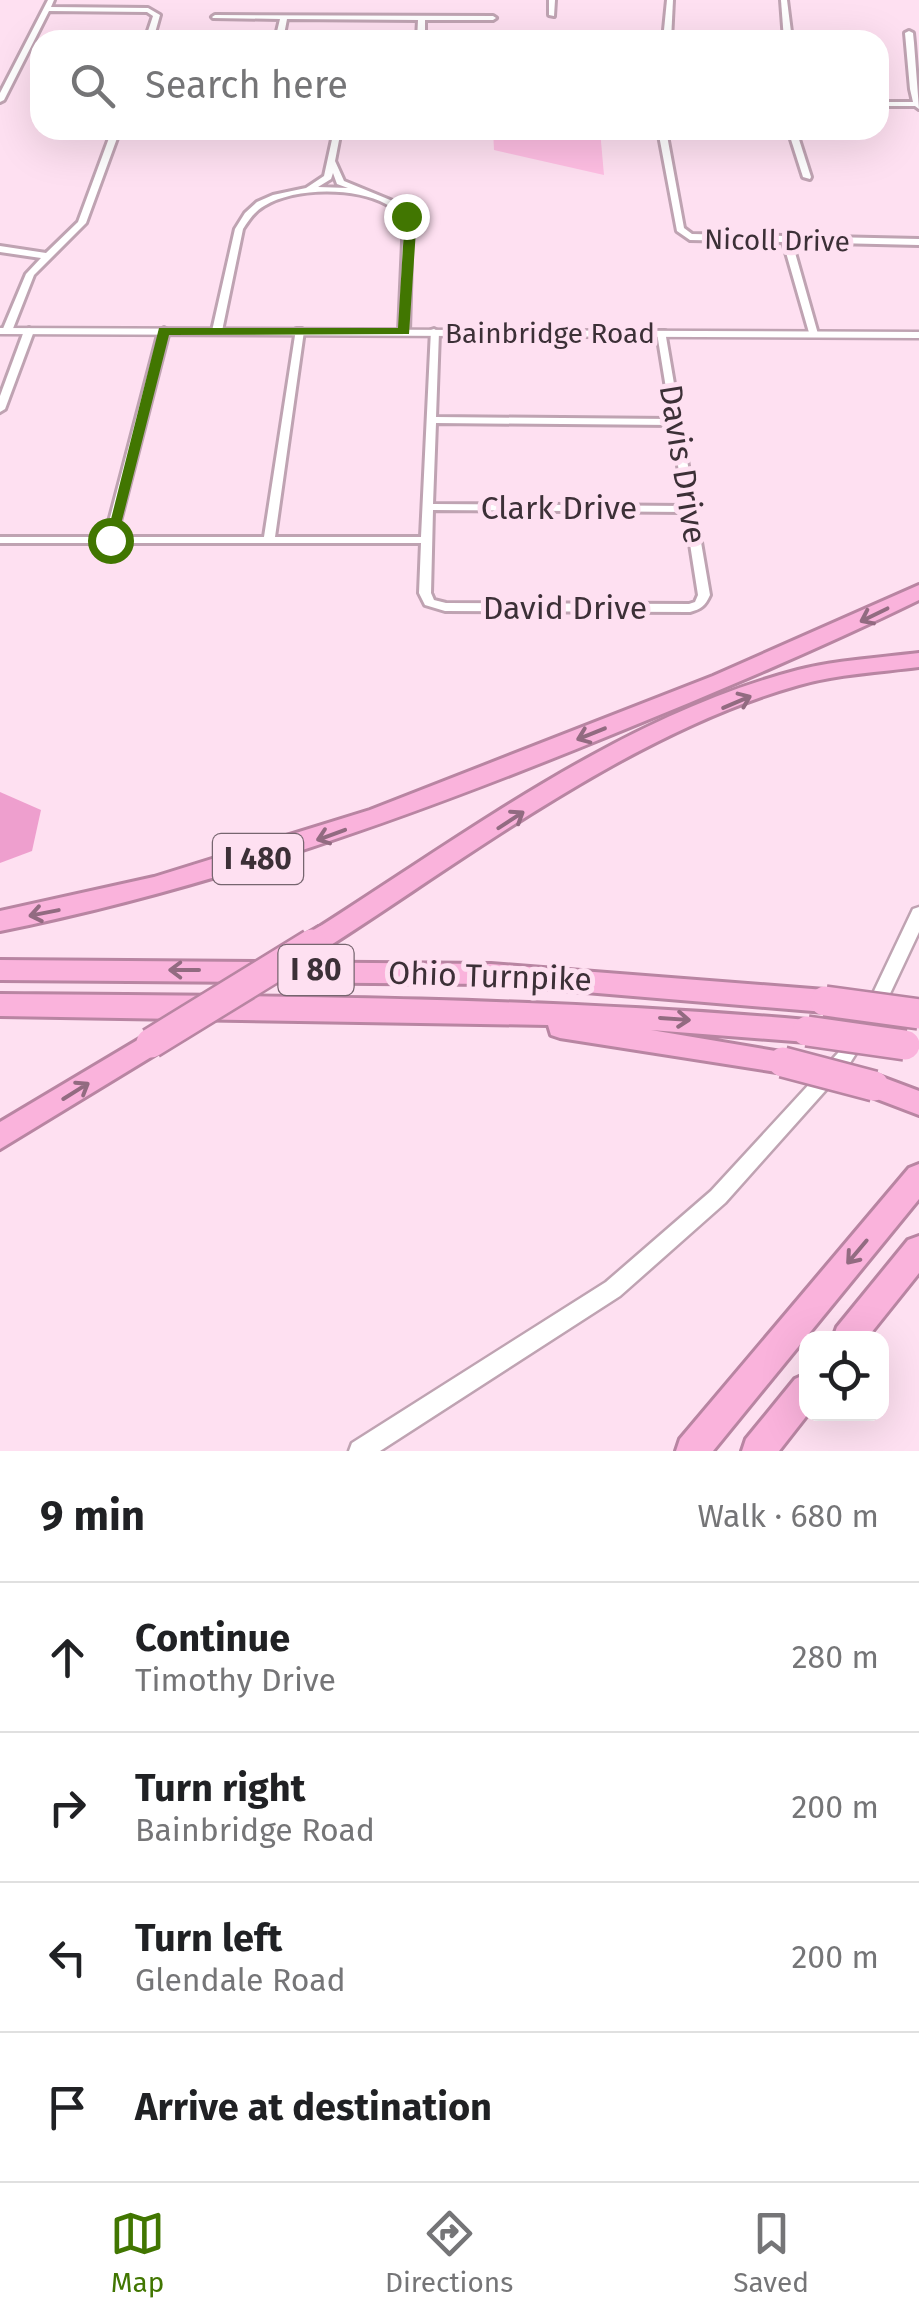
<!DOCTYPE html>
<meta charset="utf-8">
<style>
body{margin:0;font-family:"Fira Sans",sans-serif;background:#f6f6f6;color:#202124}
.controls{position:absolute;right:30px;bottom:30px;display:grid;overflow:hidden;border-radius:20px;box-shadow:0 10px 40px #0002}
.controls button{width:90px;height:90px;display:grid;place-items:center;padding:0;border:0;border-bottom:2px solid #e0e0e0;background:#fff;color:#202124;font:50px sans-serif}
.stop{position:absolute;width:30px;height:30px;margin:-22px;border:8px solid #417601;border-radius:50%;background:#fff}
.stop.end{background:#417601;border-color:#fff;box-shadow:0 2px 10px #0008}
.list{margin:0;padding:0;list-style:none}
h2{display:flex;justify-content:space-between;align-items:center;height:130px;margin:0;padding:0 40px;font-size:42px}
h2 small{font-size:32px;font-weight:400;color:#757577}
.list li{display:grid;grid-template-columns:65px 1fr auto;gap:30px;align-items:center;box-sizing:border-box;height:150px;padding:0 40px;border-top:2px solid #e0e0e0}
.list b{display:block;font-size:38px;white-space:nowrap}
.list p{margin:0;font-size:32px;white-space:nowrap;color:#757577}
.list em{font-size:32px;font-style:normal;color:#757577}
.icon{flex:none;width:55px;height:55px;fill:none;stroke:currentColor;stroke-width:2;stroke-linecap:round;stroke-linejoin:round}
.map{position:relative;flex:none;width:919px;height:1451px;overflow:hidden}
.search{position:absolute;background:#fff;box-shadow:0 10px 40px #0002;left:30px;right:30px;top:30px;height:110px;display:flex;align-items:center;gap:25px;box-sizing:border-box;padding:0 35px;border-radius:30px;color:#757577;font-size:38px}
.sheet{height:730px;background:#fff}
nav{display:flex;justify-content:space-around;align-items:center;box-sizing:border-box;height:140px;border-top:2px solid #e0e0e0;background:#fff;font-size:28px;color:#757577}
nav a{display:grid;justify-items:center;gap:5px}
nav .on{color:#417601}
.map>svg:first-child{display:block}
</style>
<div class="map">
<svg width="919" height="1451" viewBox="0 0 919 1451">
<rect width="100%" height="100%" fill="#fee0f1"/>
<!-- green -->
<path fill="#febee3" d="M493,130h107l4,45 -110,-25z"/>
<!-- water -->
<path fill="#ee9fce" d="M0,792l41,18 -9,41 -32,12z"/>
<g fill="none" stroke-linecap="round" stroke-linejoin="round">
<!-- minor casing -->
<g stroke="#bfa3b2" stroke-width="6">
<g id="minor">
<path d="M48,0h6l-3,7 97,1 12,7 -7,25h-8l8,-24 -6,-4 -98,-1 -45,89 -4,2v-9z"/>
<path d="M549,0h6l-1,16 -5,-1z"/>
<path d="M667,0h6l-2,40h-8z"/>
<path d="M781,0h6l5,40h-8z"/>
<path d="M215,15l278,1 3,2 -3,2h-68v20h-8l1,-20 -131,-1 -4,21h-8l5,-21 -67,-1 -1,-1z"/>
<path d="M909,31l4,2 1,10 5,66 -4,-3h-36v-4h34l-3,-13 -5,-56z"/>
<path d="M112,130h8l-34,93 -52,52 -22,56 -2,2h-6l-2,-2 24,-57 15,-16 -41,-6v-6l46,7 32,-31z"/>
<path d="M658,130h8l18,98 8,6 227,5v6l-127,-3 26,92 -5,3 -3,-1 -27,-94 -93,-2 -13,-9z"/>
<path d="M788,130h8l15,47 -1,2 -7,-2z"/>
<path d="M178,131h316l4,2 -4,2h-154l-5,26 9,20 51,21 17,17 -3,113 -5,3 -5,-3 5,-112c-6,-6 -11,-12 -18,-16 -31,-17 -91,-17 -122,2 -10,6 -15,14 -21,23l-21,102 -2,2h-6l-2,-2 23,-102 10,-16 12,-11 16,-7 33,-7 18,-12 9,-41h-152l-4,-2zM333,173l4,11 11,4 -30,-1 13,-8z"/>
<path d="M29,328l5,3 -29,78 -5,3v-16l24,-65z"/>
<path d="M164,328l5,3 -53,206h148l32,-208h6l2,2 -29,206h146l10,-207 3,-1 5,3 -3,85 235,2 -14,-86 2,-2h6l45,264c-5,11 -9,14 -20,17l-245,-1 -20,-6 -6,-12 2,-50h-421v-6h105l54,-206zM436,423l236,2 12,81 -251,-2zM433,510l252,2 13,83 -3,7 -6,2 -243,-1 -12,-3 -3,-7z"/>
</g>
</g>
<!-- tertiary casing -->
<g stroke="#bfa3b2" stroke-width="5">
<g id="tertiary">
<path d="M0,328l919,4v6l-919,-4z"/>
<path d="M919,907v25l-40,85 -29,46 -125,140 -105,93 -240,155h-31l3,-8 254,-161 105,-91 127,-138 28,-45 47,-99z"/>
</g>
</g>
<!-- motorway casing -->
<g stroke="#b885a2" stroke-width="6">
<g id="motorway">
<path d="M919,585v15c-100,49 -203,92 -306,134 -200,82 -401,154 -613,197v-20l154,-34 216,-67 343,-134z"/>
<path d="M919,653v14c-40,5 -81,7 -120,18 -164,46 -324,167 -465,258l-9,3 -9,-3 -4,-7 4,-7c151,-96 306,-213 482,-259 40,-10 81,-12 121,-17z"/>
<path d="M0,960l491,4 334,26 9,3 4,8 -4,8 -9,3 -334,-28 -491,-4z"/>
<path d="M0,994c269,2 538,3 807,26l9,3 4,8 -4,8 -9,3 -156,-12 142,24 4,8 -4,8 -10,3 -223,-35 -9,-3 -3,-10 -548,-9z"/>
<path d="M151,1032l10,3 4,8 -4,8 -161,98v-27z"/>
<path d="M874,1074l45,17v24l-55,-21 -4,-8 4,-8z"/>
<path d="M919,1164v35l-206,252h-37l4,-12 229,-271z"/>
<path d="M919,1236v37l-52,65h-34l4,-11 71,-87z"/>
<path d="M806,1374l2,40 -29,37h-37l4,-12 49,-60z"/>
</g>
</g>
<!-- minor -->
<use href="#minor" fill="#fff" fill-rule="evenodd"/>
<!-- tertiary -->
<use href="#tertiary" fill="#fff" fill-rule="evenodd"/>
<!-- motorway -->
<use href="#motorway" fill="#fab3dc" fill-rule="evenodd"/>
<!-- motorway-bridge-far1 casing -->
<g stroke="#b885a2" stroke-width="28" stroke-linecap="butt">
<path id="motorway-bridge-far1" d="M308,946l17,-10"/>
</g>
<!-- motorway-bridge casing -->
<g stroke="#b885a2" stroke-width="34" stroke-linecap="butt">
<g id="motorway-bridge">
<path d="M825,1001l94,13"/>
<path d="M807,1031l98,14"/>
<path d="M151,1043l161,-99"/>
<path d="M783,1062l91,24"/>
</g>
</g>
<!-- motorway-bridge-far1 -->
<use href="#motorway-bridge-far1" stroke="#fab3dc" stroke-width="22"/>
<!-- motorway-bridge -->
<use href="#motorway-bridge" stroke="#fab3dc" stroke-width="29"/>
</g>
<!-- one-way arrows -->
<defs><path id="oneway-shaft" d="M-6 0H5M1.5-3L5.5 0L1.5 3" fill="none" stroke-width="1.6" stroke-linecap="round" stroke-linejoin="round" transform="scale(2.5)"/></defs>
<g stroke="#926b81">
<use href="#oneway-shaft" transform="translate(874 615) rotate(154)"/>
<use href="#oneway-shaft" transform="translate(737 702) rotate(-23)"/>
<use href="#oneway-shaft" transform="translate(591 734) rotate(158)"/>
<use href="#oneway-shaft" transform="translate(511 820) rotate(-33)"/>
<use href="#oneway-shaft" transform="translate(331 835) rotate(160)"/>
<use href="#oneway-shaft" transform="translate(44 913) rotate(169)"/>
<use href="#oneway-shaft" transform="translate(184 970) rotate(-180)"/>
<use href="#oneway-shaft" transform="translate(675 1019) rotate(4)"/>
<use href="#oneway-shaft" transform="translate(76 1091) rotate(-32)"/>
<use href="#oneway-shaft" transform="translate(857 1252) rotate(130)"/>
</g>
<!-- route -->
<path fill="#417601" d="M406,212l10,18 -7,104 -240,1 -52,205 -12,3 54,-215h239l6,-98 -4,-14z"/>
<g text-anchor="middle" stroke-width="10" stroke-linejoin="round" paint-order="stroke">
<!-- far-street labels -->
<g font-size="28" fill="#3c3037" stroke="#fee0f1">
<text transform="translate(777 240) rotate(1)" y="10">Nicoll Drive</text>
<text x="550" y="343">Bainbridge Road</text>
</g>
<!-- shield labels -->
<g fill="#fee0f1" stroke="#76656f" stroke-width="2.5">
<rect x="213" y="834" width="90" height="50" rx="8"/>
<rect x="278.5" y="945" width="75" height="50" rx="8"/>
</g>
<g font-size="30" font-weight="bold" fill="#3c3037">
<text x="258" y="869">I 480</text>
<text x="316" y="980">I 80</text>
</g>
<!-- street labels -->
<g font-size="32" fill="#3c3037" stroke="#fee0f1">
<text transform="translate(683 464) rotate(81)" y="11">Davis Drive</text>
<text x="559" y="519">Clark Drive</text>
<text x="565" y="619">David Drive</text>
<text transform="translate(490 976) rotate(2)" y="11">Ohio Turnpike</text>
</g>
</g>
</svg>
<div class="controls">
<button><svg class="icon" aria-label="locate" viewBox="0 0 24 24"><circle cx="12" cy="12" r="6"/><path d="M12 2v4M12 18v4M2 12h4M18 12h4"/></svg></button>
</div>
<div class="stop" style="left:110px;top:540px"></div>
<div class="stop end" style="left:406px;top:216px"></div>
<div class="search"><svg class="icon" aria-label="search" viewBox="0 0 24 24"><circle cx="10" cy="10" r="6"/><path d="M15 15l6 6"/></svg>Search here</div>
</div>
<section class="sheet">
<h2>9 min<small>Walk · 680 m</small></h2>
<ul class="list">
<li><svg class="icon" aria-label="ahead" viewBox="0 0 24 24"><path d="M12 20V5M6 11l6-6 6 6"/></svg><div><b>Continue</b><p>Timothy Drive</p></div><em>280 m</em></li>
<li><svg class="icon" aria-label="right" viewBox="0 0 24 24"><path d="M7 20v-9h11M14 6l5 5-5 5"/></svg><div><b>Turn right</b><p>Bainbridge Road</p></div><em>200 m</em></li>
<li><svg class="icon" aria-label="left" viewBox="0 0 24 24"><path d="M17 20v-9H6M10 6l-5 5 5 5"/></svg><div><b>Turn left</b><p>Glendale Road</p></div><em>200 m</em></li>
<li><svg class="icon" aria-label="arrive" viewBox="0 0 24 24"><path d="M6 21V4h12l-3 4 3 4H6"/></svg><div><b>Arrive at destination</b></div></li>
</ul>
</section>
<nav>
<a class="on"><svg class="icon" aria-label="map" viewBox="0 0 24 24"><path d="M3 6l6-2 6 2 6-2v14l-6 2-6-2-6 2zM9 4v14M15 6v14"/></svg>Map</a>
<a><svg class="icon" aria-label="directions" viewBox="0 0 24 24"><path d="M12 3l9 9-9 9-9-9zM9 14v-3h6M13 9l2 2-2 2"/></svg>Directions</a>
<a><svg class="icon" aria-label="saved" viewBox="0 0 24 24"><path d="M7 4h10v16l-5-4-5 4z"/></svg>Saved</a>
</nav>
